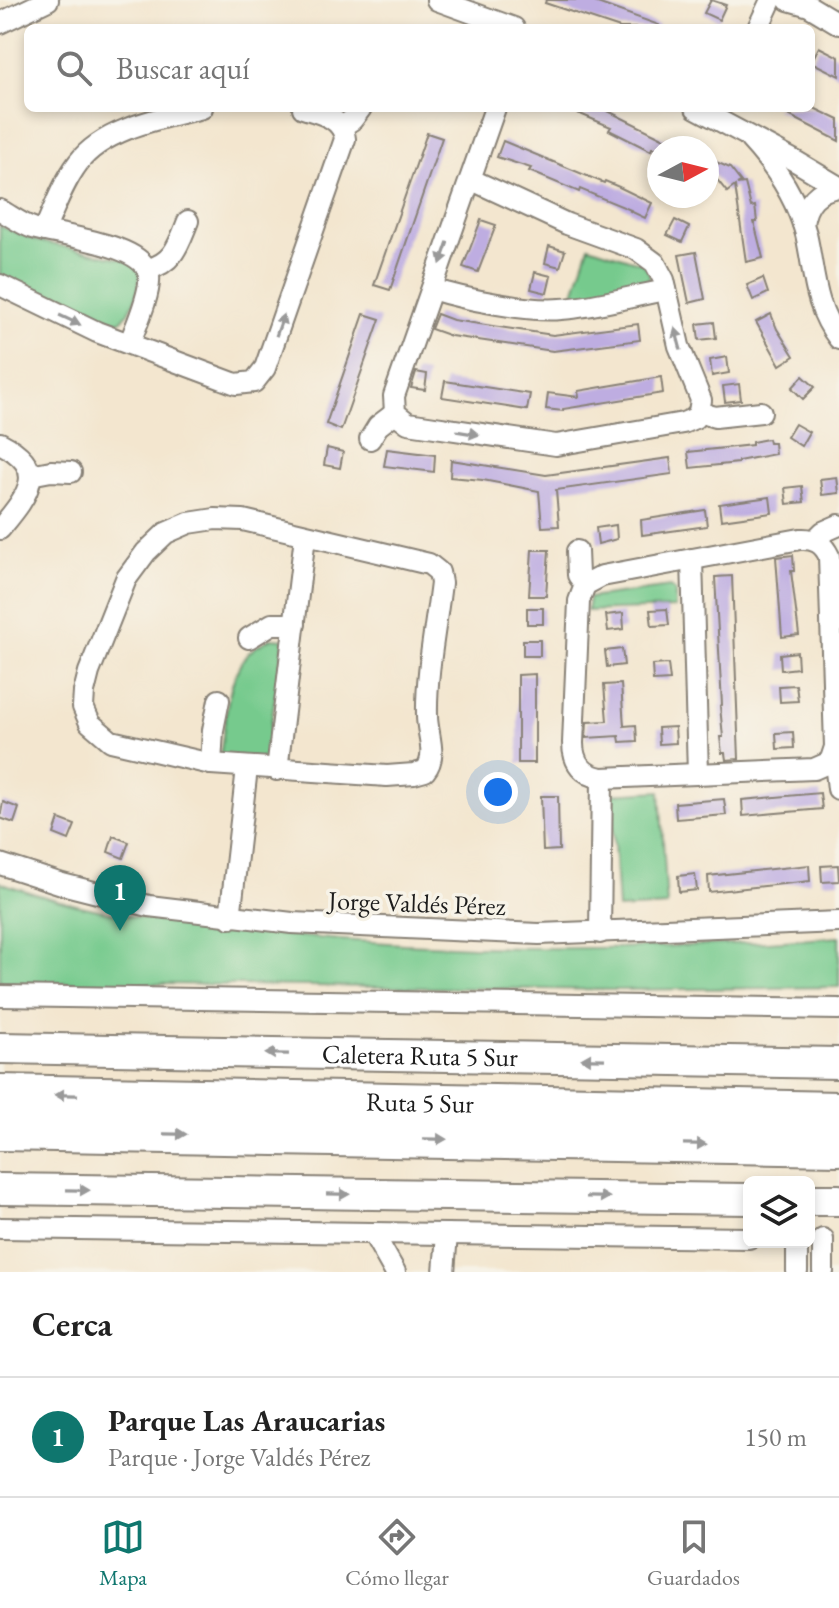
<!DOCTYPE html>
<html lang="es">
<meta charset="utf-8">
<style>
body{margin:0;font-family:"EB Garamond",serif;background:#f6f6f6;color:#222}
.controls{position:absolute;right:24px;bottom:24px;display:grid;overflow:hidden;border-radius:12px;box-shadow:0 4px 12px #0003}
.controls button{width:72px;height:72px;display:grid;place-items:center;padding:0;border:0;border-bottom:2px solid #e0e0e0;background:#fff;color:#222;font:40px sans-serif}
.compass{position:absolute;left:647px;top:136px;width:72px;height:72px;border-radius:50%;background:#fff;box-shadow:0 4px 12px #0003;rotate:83deg}
.you{position:absolute;left:498px;top:792px;width:28px;height:28px;margin:-20px;border:6px solid #fff;border-radius:50%;background:#1a73e8;box-shadow:0 0 0 12px #1a73e833}
.badge{display:grid;place-items:center;width:52px;height:52px;border-radius:50%;background:#0f766e;color:#fff;font-size:26px;font-weight:700}
.pin{position:absolute;translate:-50% -66px;filter:drop-shadow(0 2px 4px #0008)}
.pin::after{content:'';position:absolute;top:42px;width:28px;height:24px;background:inherit;clip-path:polygon(0 0,100% 0,50% 100%)}
.list{margin:0;padding:0;list-style:none}
h2{display:flex;justify-content:space-between;align-items:center;height:104px;margin:0;padding:0 32px;font-size:34px}
h2 small{font-size:26px;font-weight:400;color:#767676}
.list li{display:grid;grid-template-columns:52px 1fr auto;gap:24px;align-items:center;box-sizing:border-box;height:120px;padding:0 32px;border-top:2px solid #e0e0e0}
.list b{display:block;font-size:30px;white-space:nowrap}
.list p{margin:0;font-size:26px;white-space:nowrap;color:#767676}
.list em{font-size:26px;font-style:normal;color:#767676}
.icon{flex:none;width:44px;height:44px;fill:none;stroke:currentColor;stroke-width:2;stroke-linecap:round;stroke-linejoin:round}
.map{position:relative;flex:none;width:839px;height:1272px;overflow:hidden}
.search{position:absolute;background:#fff;box-shadow:0 4px 12px #0003;left:24px;right:24px;top:24px;height:88px;display:flex;align-items:center;gap:20px;box-sizing:border-box;padding:0 28px;border-radius:12px;color:#767676;font-size:30px}
.sheet{height:224px;background:#fff}
nav{display:flex;justify-content:space-around;align-items:center;box-sizing:border-box;height:112px;border-top:2px solid #e0e0e0;background:#fff;font-size:22px;color:#767676}
nav a{display:grid;justify-items:center;gap:4px}
nav .on{color:#0f766e}
.map>svg:first-child{display:block}
</style>
<div class="map">
<svg width="839" height="1272" viewBox="0 0 839 1272">
<rect width="100%" height="100%" fill="#f7f3e8"/>
<filter id="ink" filterUnits="userSpaceOnUse"><feTurbulence type="fractalNoise" baseFrequency=".0125" numOctaves="2"/><feDisplacementMap in="SourceGraphic" scale="16" xChannelSelector="R" yChannelSelector="G"/><feConvolveMatrix kernelMatrix="1 2 1 2 8 2 1 2 1" color-interpolation-filters="sRGB"/></filter>
<filter id="wash" filterUnits="userSpaceOnUse"><feTurbulence type="fractalNoise" baseFrequency=".006" numOctaves="4" result="noise"/><feDisplacementMap in="SourceGraphic" scale="32" xChannelSelector="R" yChannelSelector="G"/><feGaussianBlur stdDeviation="1.8" result="paint"/><feColorMatrix in="noise" values="0 0 0 0 0 0 0 0 0 0 0 0 0 0 0 0 0 1.4 0 .05"/><feComposite in="paint" operator="in"/></filter>
<g filter="url(#wash)">
<rect width="100%" height="100%" fill="#f3e6cf"/>
<!-- green -->
<g fill="#76ca8d" stroke="#497354" stroke-width="2">
<path d="M0,226l37,15 90,19 12,8c3,20 -5,40 -18,53 -38,1 -89,-28 -121,-47z"/>
<path d="M589,246l53,17 6,7 2,9 -7,7 -70,10z"/>
<path d="M670,587l5,4v17l-88,3 2,-13z"/>
<path d="M272,638l12,1 -18,117 -11,7 -35,-6c5,-31 6,-69 22,-96 6,-11 19,-17 30,-23z"/>
<path d="M660,791l7,115 -49,3 -7,-115z"/>
<path d="M0,882c88,33 182,43 274,52 188,19 377,18 565,3v50l-223,3 -616,-8z"/>
</g>
<g id="blocks">
<!-- building -->
<g fill="#beade1">
<path d="M546,0h43l70,25 -1,3h-38l-75,-25z"/>
<path d="M711,0l15,5 -7,15 -15,-7z"/>
<path d="M819,47l20,10v19l-28,-14z"/>
<path d="M566,108h36l81,40h-31l-1,3 -42,-21 2,-3z"/>
<path d="M775,108h39l25,12v21z"/>
<path d="M427,133l15,5 -52,152 -16,-5z"/>
<path d="M503,141l101,42 1,-2 14,6 33,16 -7,15 -15,-7 1,-1 -51,-21 -1,3 -50,-21 2,-3 -34,-11z"/>
<path d="M707,158l23,10 11,14 -4,2 8,-1 6,24 4,-1 2,16h-3l9,36 -17,4 -11,-76 -8,6 -20,-25z"/>
<path d="M481,220l15,5 -18,47 -15,-5z"/>
<path d="M675,220l14,7 -7,15 -15,-7z"/>
<path d="M549,246l16,5 -5,16 -15,-4z"/>
<path d="M696,252l9,47 -16,4 -10,-48z"/>
<path d="M535,272l16,4 -4,17 -16,-4z"/>
<path d="M763,278l5,15 -15,7 -6,-15z"/>
<path d="M364,314l16,5 -39,111 -15,-6z"/>
<path d="M437,314l16,6 100,15 85,-11 2,16 -87,11 -102,-15 -20,-7z"/>
<path d="M771,314l6,15 17,27 -14,9 -24,-43z"/>
<path d="M714,322l2,16 -17,2 -2,-16z"/>
<path d="M727,357l2,16 -17,3 -2,-16z"/>
<path d="M416,372l11,2 -2,16 -14,-2z"/>
<path d="M803,376l12,11 -12,12 -11,-11z"/>
<path d="M661,377l2,16 -100,16v2l-17,-2 2,-16 31,4 -1,-6z"/>
<path d="M445,381l85,13 -3,16 -85,-13z"/>
<path d="M739,384l2,16 -16,2 -2,-16z"/>
<path d="M795,424l14,8 -8,14 -14,-9z"/>
<path d="M768,439l1,4h5l1,11 -37,7v2l-48,5 -2,-16 64,-7v-3z"/>
<path d="M327,448l16,4 -3,16 -16,-3z"/>
<path d="M387,449l48,6 -1,17 -50,-6z"/>
<path d="M670,458l2,16 -116,16 3,36 -17,1 -3,-36 -56,-11 -33,-3 1,-17 95,15z"/>
<path d="M837,477l2,16 -17,2 -2,-16z"/>
<path d="M802,486l2,16 -17,2 -2,-16z"/>
<path d="M770,497l2,16 -51,7 -2,-16z"/>
<path d="M705,510l2,16 -65,9 -1,-15z"/>
<path d="M616,525l1,14 -19,5 -2,-16z"/>
<path d="M532,550h17l-3,46h-17z"/>
<path d="M793,555l1,16h-3l8,64 -17,2 -6,-80z"/>
<path d="M732,576l7,183 -13,1 -1,-7h-3l-2,-16h3l-3,-31 2,-1 -7,-128z"/>
<rect x="527" y="608" width="16" height="16"/>
<path d="M667,609l2,16 -17,1 -2,-16z"/>
<path d="M623,613l1,16 -16,2 -2,-16z"/>
<rect x="523" y="640" width="17" height="16"/>
<path d="M622,649l2,16 -17,2 -2,-16z"/>
<path d="M797,652l1,16 -17,2 -1,-16z"/>
<path d="M668,664l2,16 -17,1 -1,-16z"/>
<path d="M535,674v89h-17v-88z"/>
<path d="M621,684l3,42 12,-1 1,16 -17,1 -1,-6 -33,2 1,-16 20,-1 -3,-36z"/>
<path d="M796,685l2,16 -18,1 -1,-16z"/>
<path d="M675,727l1,16 -17,1 -1,-16z"/>
<path d="M793,732l1,16 -17,1 -1,-16z"/>
<path d="M820,793l2,16 -79,7 -1,-16z"/>
<path d="M541,796h17l1,54 -16,1z"/>
<path d="M724,799l2,16 -50,4 -1,-16z"/>
<path d="M3,802l16,6 -5,15 -14,-5z"/>
<path d="M59,819l16,6 -6,15 -15,-6z"/>
<path d="M113,836l16,6 -6,16 -15,-6z"/>
<path d="M809,865l1,16 -101,11 -1,-16z"/>
<path d="M838,865l1,16 -17,1 -1,-16z"/>
<path d="M695,874l2,16 -18,2 -1,-16z"/>
</g>
</g>
</g>
<g filter="url(#ink)">
<use href="#blocks" fill-opacity="0" stroke="#888176" stroke-width="2"/>
<g fill="none" stroke-linecap="round" stroke-linejoin="round">
<!-- street casing -->
<g stroke="#888176" stroke-width="24">
<g id="street">
<path d="M437,0l77,28"/>
<path d="M788,0l21,6 30,18"/>
<path d="M0,23l48,-23"/>
<path d="M758,28l13,-28"/>
<path d="M696,108l101,54 42,25"/>
<path d="M341,127l11,-7 9,-12"/>
<path d="M750,139c26,28 46,58 56,95 9,39 7,71 33,105"/>
<path d="M470,179l97,45 69,25 19,14 9,17 15,66 22,54 -2,12 -4,6 -12,5 -127,22 -148,-22 -13,-10 -1,-17c34,-96 67,-192 101,-288"/>
<path d="M0,210c11,6 21,14 33,18 26,8 113,16 116,48 2,17 -13,50 -19,66"/>
<path d="M803,224c3,-21 14,-34 35,-37"/>
<path d="M44,231c10,-22 19,-48 34,-68 26,-35 84,-45 124,-55"/>
<path d="M148,269c26,-6 31,-26 40,-48"/>
<path d="M0,285l97,47 139,52 18,-2 11,-14 80,-229c-2,-21 -25,-26 -42,-31"/>
<path d="M432,289c31,10 98,23 129,20 35,-2 71,-13 105,-19"/>
<path d="M699,412l16,5 46,-5"/>
<path d="M370,439l8,-13 17,-13"/>
<path d="M0,443c51,26 27,53 0,86"/>
<path d="M30,475l21,-4 20,1"/>
<path d="M215,519l28,1 186,44 10,8 2,11c-5,44 -15,89 -14,133 0,18 11,40 -2,55l-11,3 -27,2 -176,-12 -100,-23 -21,-18 -7,-16 1,-15 5,-20 37,-93 20,-27 20,-19 23,-10z"/>
<path d="M800,539c14,-1 23,4 29,17l6,191 -5,15 -16,7 -212,9c-19,-3 -29,-15 -29,-35l6,-142 6,-16 17,-9z"/>
<path d="M815,540l8,-8 16,-7"/>
<path d="M577,551l1,24 7,10"/>
<path d="M692,559l6,215"/>
<path d="M249,638l23,-14h23"/>
<path d="M830,762l6,9 2,18"/>
<path d="M211,764l2,-34 6,-30"/>
<path d="M277,770l28,-234"/>
<path d="M0,864l62,20 87,22 143,17 247,11 300,-12"/>
<path d="M230,918l17,-150"/>
<path d="M600,933l2,-155"/>
<path d="M0,996l839,13"/>
<path d="M0,1228l749,10"/>
<path d="M373,1233l22,39"/>
<path d="M823,1239v33"/>
<path d="M797,1242v30"/>
<path d="M444,1272l3,-38"/>
</g>
</g>
<!-- secondary casing -->
<g stroke="#888176" stroke-width="34">
<g id="secondary">
<path id="s1" d="M0,1048l839,15"/>
<path d="M0,1189l749,10"/>
<path d="M809,1200h30"/>
</g>
</g>
<!-- highway casing -->
<g stroke="#888176" stroke-width="42">
<g id="highway">
<path id="s2" d="M0,1094l839,17"/>
<path d="M0,1131l839,15"/>
</g>
</g>
<!-- street -->
<use href="#street" stroke="#fff" stroke-width="20"/>
<!-- secondary -->
<use href="#secondary" stroke="#fff" stroke-width="30"/>
<!-- highway -->
<use href="#highway" stroke="#fff" stroke-width="38"/>
</g>
<!-- one-way arrows -->
<defs><path id="oneway-solid" d="M-6-.8H1V-3.2L6.5 0L1 3.2V.8H-6Z" transform="scale(2)"/></defs>
<g fill="#999">
<use href="#oneway-solid" transform="translate(444 253) rotate(109)"/>
<use href="#oneway-solid" transform="translate(70 320) rotate(25)"/>
<use href="#oneway-solid" transform="translate(280 325) rotate(-71)"/>
<use href="#oneway-solid" transform="translate(678 339) rotate(-105)"/>
<use href="#oneway-solid" transform="translate(468 433) rotate(9)"/>
<use href="#oneway-solid" transform="translate(277 1054) rotate(-179)"/>
<use href="#oneway-solid" transform="translate(593 1059) rotate(-179)"/>
<use href="#oneway-solid" transform="translate(66 1095) rotate(-179)"/>
<use href="#oneway-solid" transform="translate(175 1134) rotate(1)"/>
<use href="#oneway-solid" transform="translate(435 1139) rotate(1)"/>
<use href="#oneway-solid" transform="translate(695 1144) rotate(1)"/>
<use href="#oneway-solid" transform="translate(78 1190) rotate(1)"/>
<use href="#oneway-solid" transform="translate(338 1194) rotate(1)"/>
<use href="#oneway-solid" transform="translate(598 1197) rotate(1)"/>
</g>
</g>
<g text-anchor="middle" stroke-width="7" stroke-linejoin="round" paint-order="stroke">
<!-- street labels -->
<g font-size="26" fill="#1c1c1c" stroke="#f7f3e8">
<text transform="translate(417 903) rotate(2)" y="9">Jorge Valdés Pérez</text>
<text dy="9" stroke="none"><textPath href="#s1" startOffset="420">Caletera Ruta 5 Sur</textPath></text>
<text dy="9" stroke="none"><textPath href="#s2" startOffset="420">Ruta 5 Sur</textPath></text>
</g>
</g>
</svg>
<div class="controls">
<button><svg class="icon" aria-label="layers" viewBox="0 0 24 24"><path d="M12 4l9 5-9 5-9-5zM3 14l9 5 9-5"/></svg></button>
</div>
<svg class="compass" viewBox="-18 -18 36 36"><path d="M0-13l5 13h-10z" fill="#e53935"/><path d="M0 13l5-13h-10z" fill="#767676"/></svg>
<div class="you"></div>
<div class="pin badge" style="left:120px;top:931px">1</div>
<div class="search"><svg class="icon" aria-label="search" viewBox="0 0 24 24"><circle cx="10" cy="10" r="6"/><path d="M15 15l6 6"/></svg>Buscar aquí</div>
</div>
<section class="sheet">
<h2>Cerca<small></small></h2>
<ul class="list">
<li><span class="badge">1</span><div><b>Parque Las Araucarias</b><p>Parque · Jorge Valdés Pérez</p></div><em>150 m</em></li>
</ul>
</section>
<nav>
<a class="on"><svg class="icon" aria-label="map" viewBox="0 0 24 24"><path d="M3 6l6-2 6 2 6-2v14l-6 2-6-2-6 2zM9 4v14M15 6v14"/></svg>Mapa</a>
<a><svg class="icon" aria-label="directions" viewBox="0 0 24 24"><path d="M12 3l9 9-9 9-9-9zM9 14v-3h6M13 9l2 2-2 2"/></svg>Cómo llegar</a>
<a><svg class="icon" aria-label="saved" viewBox="0 0 24 24"><path d="M7 4h10v16l-5-4-5 4z"/></svg>Guardados</a>
</nav>
